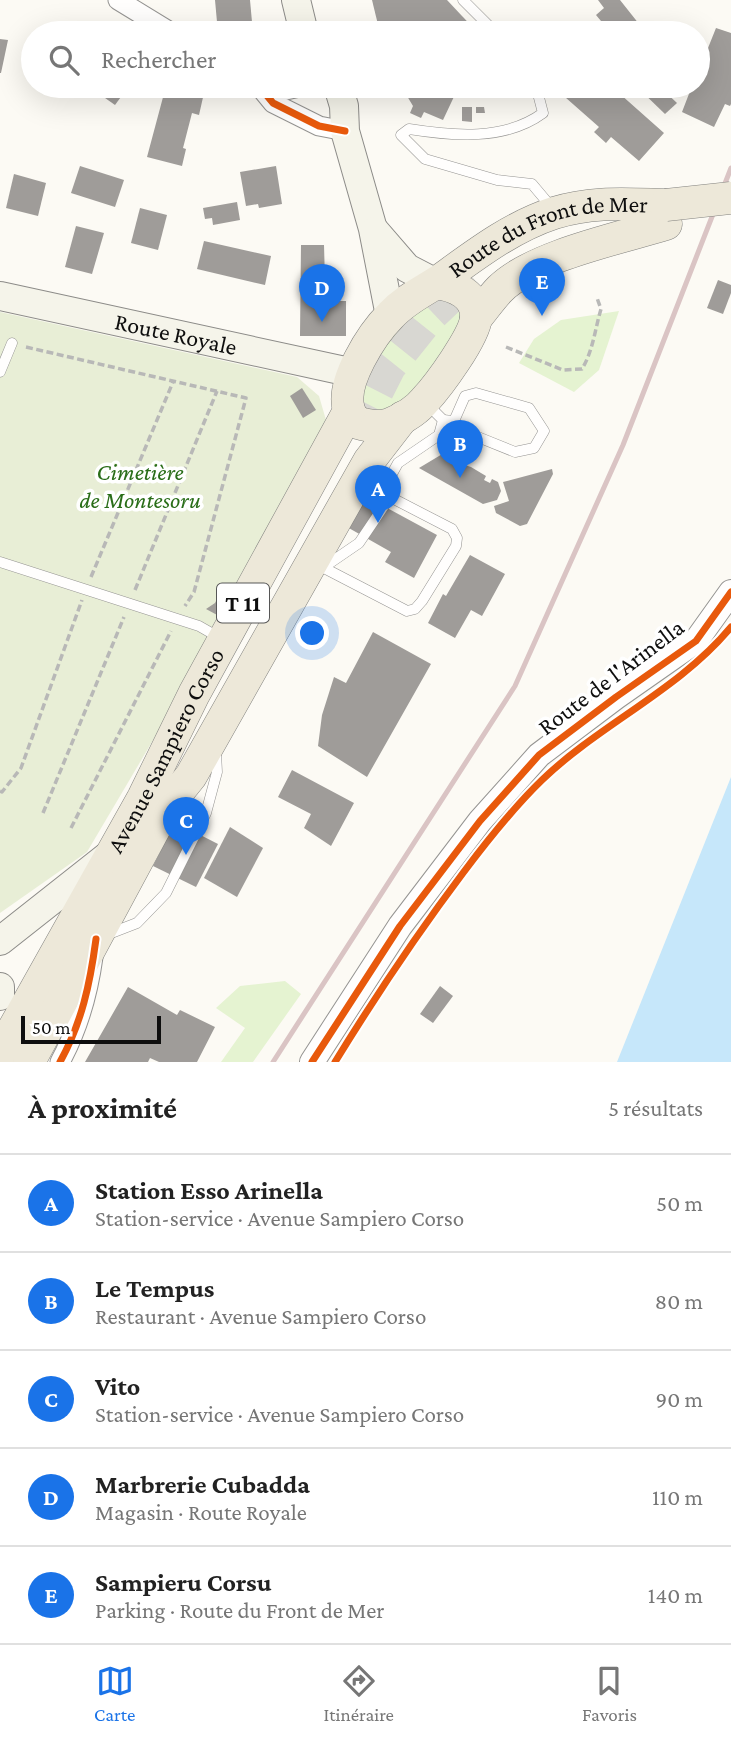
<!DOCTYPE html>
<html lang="fr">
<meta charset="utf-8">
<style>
body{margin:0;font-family:"Crimson Pro",serif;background:#f6f6f6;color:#222}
.scale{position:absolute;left:21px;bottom:18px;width:140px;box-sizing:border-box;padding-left:7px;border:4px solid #0e0e0e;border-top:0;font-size:19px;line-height:24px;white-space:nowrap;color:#0e0e0e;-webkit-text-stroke:5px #fff;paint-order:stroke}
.you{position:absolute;left:313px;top:634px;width:24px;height:24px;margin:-18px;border:5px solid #fff;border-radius:50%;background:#1a73e8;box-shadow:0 0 0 10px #1a73e833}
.badge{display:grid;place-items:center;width:46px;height:46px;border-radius:50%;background:#1a73e8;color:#fff;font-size:23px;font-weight:700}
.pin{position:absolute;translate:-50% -58px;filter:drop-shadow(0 2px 4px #0008)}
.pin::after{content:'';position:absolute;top:37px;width:24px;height:21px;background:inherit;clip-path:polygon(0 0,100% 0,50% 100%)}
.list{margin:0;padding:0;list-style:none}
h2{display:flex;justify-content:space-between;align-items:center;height:91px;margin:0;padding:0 28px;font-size:30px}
h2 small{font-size:23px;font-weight:400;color:#767676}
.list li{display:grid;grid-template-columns:46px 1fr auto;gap:21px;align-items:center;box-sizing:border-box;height:98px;padding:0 28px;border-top:2px solid #e0e0e0}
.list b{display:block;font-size:26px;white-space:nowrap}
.list p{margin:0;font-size:23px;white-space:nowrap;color:#767676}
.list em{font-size:23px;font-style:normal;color:#767676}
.icon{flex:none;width:38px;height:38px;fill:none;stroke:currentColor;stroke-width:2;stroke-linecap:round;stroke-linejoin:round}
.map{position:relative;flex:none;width:731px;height:1062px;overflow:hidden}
.search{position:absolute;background:#fff;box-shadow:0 7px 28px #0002;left:21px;right:21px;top:21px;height:77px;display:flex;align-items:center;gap:18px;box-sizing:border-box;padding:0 24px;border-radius:38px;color:#767676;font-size:26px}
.sheet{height:581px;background:#fff}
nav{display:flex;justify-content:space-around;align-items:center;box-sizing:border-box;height:98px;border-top:2px solid #e0e0e0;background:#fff;font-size:19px;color:#767676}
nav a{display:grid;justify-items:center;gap:4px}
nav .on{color:#1a73e8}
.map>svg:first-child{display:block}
</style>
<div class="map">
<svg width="731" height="1062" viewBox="0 0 731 1062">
<rect width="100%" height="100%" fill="#fcfaf4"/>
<!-- green -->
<g fill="#e5f3d1">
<path d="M431,296l27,7 6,22 -65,85 -29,2 -7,-7 -1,-28 53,-69z"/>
<path d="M619,311l-20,59 -25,22 -55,-29 15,-24 27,-19z"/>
<path d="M285,981l16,13 -48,68h-32l24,-34 -29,-20 24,-22z"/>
</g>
<!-- cemetery -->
<path fill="#e8eed6" d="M0,312l297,65 22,19 7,24 -59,127 -180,305 -87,61z"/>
<!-- water -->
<path fill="#c6e7fa" d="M731,777v285h-114z"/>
<!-- building -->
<g fill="#9f9c99">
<path d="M215,0h35l3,33h-35z"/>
<path d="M372,0h75l31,33h-98z"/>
<path d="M598,0h22l23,29 -6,4h-26l-15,-18 8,-7z"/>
<path d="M716,28l15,5v71l-1,2 -5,-2 -11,23 -32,-15 10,-26h6v-13z"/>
<path d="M0,39l8,1 -7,33h-1z"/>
<path d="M88,86h41l-14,19z"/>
<path d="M166,86h12l26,7 -5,22 -7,-2 -9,35 3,1 -4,17 -35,-9z"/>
<path d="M401,86h58l-16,34 -19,-8 -3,6 -11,-5 3,-7z"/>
<path d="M561,86h50l53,47 -25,28 -28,-24 -5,6 -12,-11 5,-5 -42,-37z"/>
<path d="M636,86h23l18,17 -12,11z"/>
<path d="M462,107h10v15l-10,-1z"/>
<path d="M476,107h8l1,6h-9z"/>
<path d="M80,166l44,14 -9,27 -44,-14z"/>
<path d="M276,166l6,38 -23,4 -1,-4 -12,2 -6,-34z"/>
<path d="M14,174l32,9 -8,33 -32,-8z"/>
<path d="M237,202l3,18 -27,5 -1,-7 -7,1 -2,-11z"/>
<path d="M140,208l27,7 -9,35 -27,-7z"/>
<path d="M76,226l28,7 -12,41 -27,-7z"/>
<path d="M204,241l67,15 -6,29 -68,-16z"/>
<path d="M301,245h23l1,35h-13v21h34v35h-46z"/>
<path d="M718,280l13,5v8l-8,21 -16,-6z"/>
<path d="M302,388l14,22 -13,8 -13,-22z"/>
<path d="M444,453l10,5 -2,3 19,6 15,9 -2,4 6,3 2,-4 6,3 3,9 -4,9 -14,4 -64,-36z"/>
<path d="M552,469l1,5 -26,50 -7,2 -24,-13 -2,-7 15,-5 -6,-19z"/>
<path d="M365,496l72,39 -23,43 -29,-16 6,-10 -44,-25z"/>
<path d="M470,555l35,19 -23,42 -11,-6 -16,28 -27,-15 15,-29 3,2z"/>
<path d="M222,589l9,5 -12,22 -13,-7 9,-6z"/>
<path d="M373,632l58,32 -64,113 -49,-31 4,-31 12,-38 12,6z"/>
<path d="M292,770l62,33 -23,43 -27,-18 7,-14 -33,-17z"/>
<path d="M175,822l43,22 -22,43 -43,-21z"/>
<path d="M230,827l33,21 -26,49 -33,-19z"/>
<path d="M440,986l13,10 -20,27 -13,-9z"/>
<path d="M128,987l49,28 3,-5 35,17 -18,35h-38l-9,-4 -2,4h-63z"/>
</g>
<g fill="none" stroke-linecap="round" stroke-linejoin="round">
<!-- primary-tunnel -->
<path stroke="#d8d7d2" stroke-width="32" stroke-dasharray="32 16" stroke-linecap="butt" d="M356,434l34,-67 40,-50 42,-40"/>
<!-- service casing -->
<g stroke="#959492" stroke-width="11">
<g id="service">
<path d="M463,0l33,33"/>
<path d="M536,86l7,27c-38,28 -90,23 -134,16l-8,6 24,24 72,21 35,4 21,25"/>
<path d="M0,372l12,-29"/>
<path d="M443,420l11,1 9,10 52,21 19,-4 10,-17 -15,-23 -53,-15 -11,3 -11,25"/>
<path d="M0,562l199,64 21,12"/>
<path d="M324,568l83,43 8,-2 7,-8 34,-55 1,-8 -5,-9 -62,-32 -2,-16 10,-18 41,-28 4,-15 -17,-17"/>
<path d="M321,569l38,-26 31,-46"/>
<path d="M106,935l31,-12 29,-30 40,-80 11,-41 -1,-19"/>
</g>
</g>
<!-- minor casing -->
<g stroke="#959492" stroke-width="21">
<g id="minor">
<path d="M118,0l54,33"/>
<path d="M259,86l14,17 46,23 26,5"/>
<path d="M261,87l25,3 18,-4"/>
<path d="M60,1062c18,-33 28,-68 33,-105"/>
</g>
</g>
<!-- tertiary casing -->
<g stroke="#959492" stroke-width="26">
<path id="tertiary" d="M312,1062l88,-136 80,-105 59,-66 77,-58 80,-56 35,-49"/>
</g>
<!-- secondary casing -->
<g stroke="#8c8b88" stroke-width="30">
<g id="secondary">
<path d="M296,0l8,33"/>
<path d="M338,86l6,20 1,25 28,98 17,87"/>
<path d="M375,231l32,37 29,15"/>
<path id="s1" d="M0,296l354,77"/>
<path d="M0,941l109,-86"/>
<path d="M0,987v9"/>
</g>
</g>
<!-- primary casing -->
<g stroke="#82827f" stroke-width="33">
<g id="primary">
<path id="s2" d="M436,283c18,2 42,12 40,35 -2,19 -37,67 -51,82 -8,10 -23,19 -35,24 -11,4 -21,2 -32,-1 -3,-3 -8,-8 -9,-13 -9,-27 23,-76 42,-95 14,-15 31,-23 48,-34 36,-26 72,-54 115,-68 38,-12 73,-9 112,-8"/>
<path d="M476,318c8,-9 15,-20 24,-29 33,-33 121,-51 166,-65"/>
<path id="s3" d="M0,1053l143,-255 51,-104 155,-283"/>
<path d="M29,1062l137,-255 25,-31 178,-315 34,-44"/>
</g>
</g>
<!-- path -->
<g stroke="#b8b8b7" stroke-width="3.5" stroke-dasharray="7 3.5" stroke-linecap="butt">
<path d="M26,347l220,51 -52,194 -9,14"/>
<path d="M506,347l57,23 19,-1c11,-18 13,-40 19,-60l-4,-11"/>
<path d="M91,577l82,-195"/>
<path d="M135,590l82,-199"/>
<path d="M0,791l2,1 19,-24 61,-168"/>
<path d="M43,813l81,-196"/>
<path d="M71,828l100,-197"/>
</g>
<!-- service -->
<use href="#service" stroke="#fffefd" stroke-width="10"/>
<!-- minor -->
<use href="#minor" stroke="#fffefd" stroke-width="19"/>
<!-- tertiary -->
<use href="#tertiary" stroke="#fffefd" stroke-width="24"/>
<!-- secondary -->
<use href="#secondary" stroke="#f5f4ea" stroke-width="28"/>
<!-- primary -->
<use href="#primary" stroke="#ede8d9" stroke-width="32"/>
<!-- rail -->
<path stroke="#dac4c4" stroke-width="5" d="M273,1062l242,-376 108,-241 108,-277"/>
<!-- primary-bridge casing -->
<g stroke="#82827f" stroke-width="33" stroke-linecap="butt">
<path id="primary-bridge" d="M666,205l65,-7"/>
</g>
<!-- primary-bridge -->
<use href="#primary-bridge" stroke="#ede8d9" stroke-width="32"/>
<!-- cycleway casing -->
<g stroke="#fff" stroke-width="11">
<g id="cycleway">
<path d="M259,86l14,17 46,23 26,5"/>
<path d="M60,1062c22,-40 30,-78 36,-123"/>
<path d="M312,1062l88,-136 80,-105 59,-66 77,-58 80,-56 35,-49"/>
<path d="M335,1062c40,-65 82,-128 128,-189 24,-32 49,-64 79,-93 58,-56 137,-90 189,-153"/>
</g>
</g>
<!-- cycleway -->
<use href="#cycleway" stroke="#e8590c" stroke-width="7"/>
</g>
<g text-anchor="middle" stroke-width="7" stroke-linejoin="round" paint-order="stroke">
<!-- shield labels -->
<rect fill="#fff" stroke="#565656" stroke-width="2" x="217" y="583.5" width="52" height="39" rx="5"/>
<g font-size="23" font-weight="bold" fill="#0e0e0e">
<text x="243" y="611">T 11</text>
</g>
<!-- street labels -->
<g font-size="24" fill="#0e0e0e" stroke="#fff">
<text dy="8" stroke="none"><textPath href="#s2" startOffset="536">Route du Front de Mer</textPath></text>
<text dy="8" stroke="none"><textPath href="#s1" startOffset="180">Route Royale</textPath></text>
<text transform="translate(611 677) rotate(-37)" y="8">Route de l'Arinella</text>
<text dy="8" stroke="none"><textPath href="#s3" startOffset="345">Avenue Sampiero Corso</textPath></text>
</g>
<!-- park labels -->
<g font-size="24" font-style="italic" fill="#296d18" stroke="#fff">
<text x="140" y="480">Cimetière<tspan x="140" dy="28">de Montesoru</tspan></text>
</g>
</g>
</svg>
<div class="scale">50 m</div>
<div class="you"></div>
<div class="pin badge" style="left:378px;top:523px">A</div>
<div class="pin badge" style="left:460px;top:478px">B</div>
<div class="pin badge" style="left:186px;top:855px">C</div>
<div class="pin badge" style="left:322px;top:322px">D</div>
<div class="pin badge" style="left:542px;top:316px">E</div>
<div class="search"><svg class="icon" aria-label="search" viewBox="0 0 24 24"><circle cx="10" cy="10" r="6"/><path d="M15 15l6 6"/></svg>Rechercher</div>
</div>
<section class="sheet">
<h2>À proximité<small>5 résultats</small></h2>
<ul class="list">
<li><span class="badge">A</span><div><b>Station Esso Arinella</b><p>Station-service · Avenue Sampiero Corso</p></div><em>50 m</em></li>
<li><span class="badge">B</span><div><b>Le Tempus</b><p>Restaurant · Avenue Sampiero Corso</p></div><em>80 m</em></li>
<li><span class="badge">C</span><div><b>Vito</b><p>Station-service · Avenue Sampiero Corso</p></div><em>90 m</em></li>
<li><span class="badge">D</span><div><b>Marbrerie Cubadda</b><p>Magasin · Route Royale</p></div><em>110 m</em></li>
<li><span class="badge">E</span><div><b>Sampieru Corsu</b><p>Parking · Route du Front de Mer</p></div><em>140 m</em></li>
</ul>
</section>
<nav>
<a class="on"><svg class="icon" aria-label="map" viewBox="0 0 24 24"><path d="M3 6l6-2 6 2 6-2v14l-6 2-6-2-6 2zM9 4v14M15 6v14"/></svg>Carte</a>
<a><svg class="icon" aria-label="directions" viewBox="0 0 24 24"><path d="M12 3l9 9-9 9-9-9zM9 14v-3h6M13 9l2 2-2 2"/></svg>Itinéraire</a>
<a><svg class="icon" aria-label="saved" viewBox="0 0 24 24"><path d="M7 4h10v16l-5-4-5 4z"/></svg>Favoris</a>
</nav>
